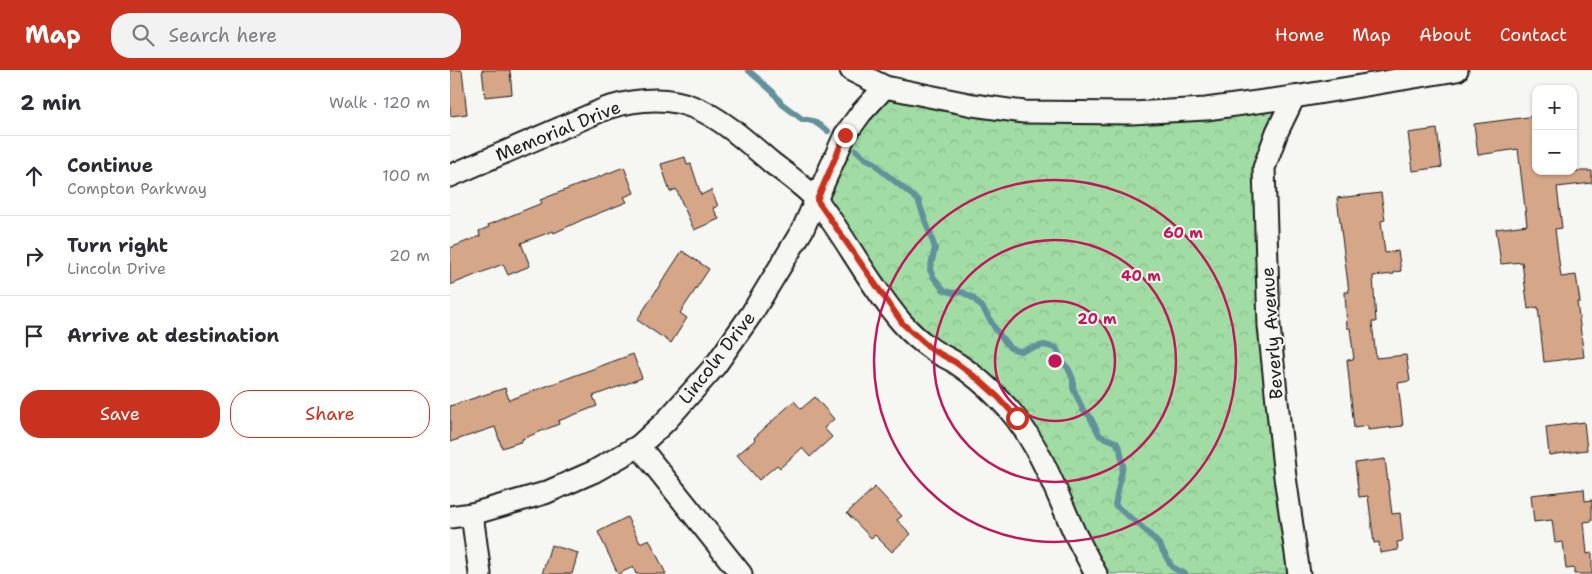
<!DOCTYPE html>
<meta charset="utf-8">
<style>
body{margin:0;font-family:"Shantell Sans",sans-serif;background:#f2f2f3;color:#2b2b33}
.controls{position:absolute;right:15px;top:15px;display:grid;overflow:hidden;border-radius:10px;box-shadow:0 1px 4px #0004}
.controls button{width:45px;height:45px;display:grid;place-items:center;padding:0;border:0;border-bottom:1px solid #e1e1e2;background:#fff;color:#2b2b33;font:25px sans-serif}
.stop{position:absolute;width:15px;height:15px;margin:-11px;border:4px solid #c8321e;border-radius:50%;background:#fff}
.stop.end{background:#c8321e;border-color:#fff;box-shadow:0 1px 5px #0008}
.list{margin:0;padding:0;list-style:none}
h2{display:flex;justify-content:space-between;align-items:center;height:65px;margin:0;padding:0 20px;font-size:21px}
h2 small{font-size:16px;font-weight:400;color:#7c7c81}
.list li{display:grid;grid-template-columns:32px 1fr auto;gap:15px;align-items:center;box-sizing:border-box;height:80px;padding:0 20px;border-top:1px solid #e1e1e2}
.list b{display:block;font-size:19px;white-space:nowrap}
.list p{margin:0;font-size:16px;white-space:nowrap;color:#7c7c81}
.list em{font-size:16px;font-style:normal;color:#7c7c81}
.actions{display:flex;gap:10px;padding:15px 20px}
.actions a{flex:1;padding:11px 0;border:1px solid #c8321e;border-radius:20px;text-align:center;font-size:18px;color:#c8321e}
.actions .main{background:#c8321e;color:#fff}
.icon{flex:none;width:28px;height:28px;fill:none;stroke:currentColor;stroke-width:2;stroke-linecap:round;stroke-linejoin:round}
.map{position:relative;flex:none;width:1142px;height:504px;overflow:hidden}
header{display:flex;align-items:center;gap:30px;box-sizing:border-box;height:70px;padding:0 25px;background:#c8321e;color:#fff}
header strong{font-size:24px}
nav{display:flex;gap:28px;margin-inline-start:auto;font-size:18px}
.search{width:350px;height:45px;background:#f2f2f3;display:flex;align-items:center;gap:12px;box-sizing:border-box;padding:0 18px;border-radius:20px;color:#7c7c81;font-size:19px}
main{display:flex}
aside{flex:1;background:#fff}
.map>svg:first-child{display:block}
</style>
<header>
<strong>Map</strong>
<div class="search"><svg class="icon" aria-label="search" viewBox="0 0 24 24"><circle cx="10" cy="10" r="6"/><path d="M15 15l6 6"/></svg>Search here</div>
<nav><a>Home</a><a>Map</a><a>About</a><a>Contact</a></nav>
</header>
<main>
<aside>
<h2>2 min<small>Walk · 120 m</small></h2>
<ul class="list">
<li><svg class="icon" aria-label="ahead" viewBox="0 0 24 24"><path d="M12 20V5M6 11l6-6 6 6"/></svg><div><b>Continue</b><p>Compton Parkway</p></div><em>100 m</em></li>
<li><svg class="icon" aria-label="right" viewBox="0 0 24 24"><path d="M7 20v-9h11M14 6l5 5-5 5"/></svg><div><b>Turn right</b><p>Lincoln Drive</p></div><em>20 m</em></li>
<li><svg class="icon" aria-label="arrive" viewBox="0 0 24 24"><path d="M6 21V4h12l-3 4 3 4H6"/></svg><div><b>Arrive at destination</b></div></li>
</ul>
<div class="actions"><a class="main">Save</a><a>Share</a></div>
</aside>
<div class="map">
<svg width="1142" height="504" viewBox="0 0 1142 504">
<defs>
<pattern id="park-crowns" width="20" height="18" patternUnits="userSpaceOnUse" patternTransform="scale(1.25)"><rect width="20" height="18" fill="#a0dca3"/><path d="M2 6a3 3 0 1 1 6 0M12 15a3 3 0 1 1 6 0" fill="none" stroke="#89bc8c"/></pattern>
</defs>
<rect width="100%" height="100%" fill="#f6f6f2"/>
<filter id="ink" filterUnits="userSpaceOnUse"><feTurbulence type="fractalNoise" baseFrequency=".02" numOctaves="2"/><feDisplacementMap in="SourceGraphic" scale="10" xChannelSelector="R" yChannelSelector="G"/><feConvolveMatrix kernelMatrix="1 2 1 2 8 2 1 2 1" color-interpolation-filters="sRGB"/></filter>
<g filter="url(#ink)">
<!-- park -->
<path fill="url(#park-crowns)" stroke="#5e7c60" d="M435,17l139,25 270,-15 -30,71 35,406h-203l-66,-137 -99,-88 -114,-149z"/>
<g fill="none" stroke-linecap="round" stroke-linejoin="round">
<!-- stream -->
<g stroke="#62919c" stroke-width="6">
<path d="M298,0l25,22 9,12 20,15 11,2 15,10"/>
<path d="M406,80l9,8 10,5 7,8 36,29 17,48 -5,22 4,8 10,12 9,3 9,-1 11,6 10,10 13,22 14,18 10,3 24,-6 12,3 8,16 4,4 5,11v9l10,22 6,5 11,21 16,6 4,7 3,16 -8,40 29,24 15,15 13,23 13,7"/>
</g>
</g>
<!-- building -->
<g fill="#d5a688" stroke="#1c1c1c">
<path d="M0,0h12l5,44 -17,2z"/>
<path d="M32,0h28l2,24 -27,3z"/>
<path d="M1086,46v55h56v12l-35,4 5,41 -7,1 6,48 15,-2 4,27h-3l7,55 -40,5 -6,-55 -10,2 -6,-47 -21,2 -5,-35 31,-4 -9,-76 -40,6 -4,-31z"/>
<path d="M987,59l5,38 -29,4 -5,-38z"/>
<path d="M235,87l2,8 4,-1 10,31 10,-5 7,16 -5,2 6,11 -25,11 -18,-41 -6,3 -9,-28z"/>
<path d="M174,97l10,26 -10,4 3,5 -43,17 -30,14 -1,-2 -32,12 9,23 -22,9 -5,-11 -53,21v-37l30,-12 -1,-5 10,-4 -1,-2 54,-22 -2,-3z"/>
<path d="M931,123l4,27 -4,1 4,32 13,-2 3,20 -7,1v2l-21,2 3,46h-4l4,36 30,-3 4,26 -12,2 5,43 -35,4v-4l-14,2 -7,-68 7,-1 -4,-31h-3l-2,-36h4l-12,-94z"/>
<path d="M232,181l27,18 -29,44 7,5 -16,25 -34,-23z"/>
<path d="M183,284l9,24 -49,18 4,10 -39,15 1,3 -37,15 1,2 -21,7 -7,-21 -45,15v-36l55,-18 4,12z"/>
<path d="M365,327l19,22 -10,9 8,9 -22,20 -8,-9 -22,20 -3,-3 -18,15 -22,-25 18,-15 -1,-2 40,-37 7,8z"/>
<path d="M1134,352l3,28 -38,5 -3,-28z"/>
<path d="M935,389l7,55 8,-1 3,28 -6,1 1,8 -18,3 -1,-11 -5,1 -6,-47 -9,1 -4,-34z"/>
<path d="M425,417l27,29 -5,4 14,14 -19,18 -17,-17 -4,3 -24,-25z"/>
<path d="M1134,419l1,12 7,-1v21l-8,1 3,32 5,-1v21h-18v-6l-8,1 -3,-27 -8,1 -3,-23 -18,2 -3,-27z"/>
<path d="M177,447l13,26 9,-4 17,35h-30l-3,-7 -15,7 -20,-42z"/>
<path d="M101,475l27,8 -6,21h-30z"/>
</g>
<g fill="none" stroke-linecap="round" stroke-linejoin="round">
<!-- street casing -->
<g stroke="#1c1c1c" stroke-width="25">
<g id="street">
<path d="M401,0l34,17 88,18 51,7 108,1 74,-4 88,-12 163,-27"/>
<path d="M844,27l-17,35 -13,36 5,158 16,151 14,97"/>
<path d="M0,106l157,-68c78,-23 109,7 165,55 13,10 36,26 46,39 30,39 52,84 84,121 8,9 18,18 28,25 8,6 18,10 26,15 15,10 29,21 41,34 39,37 56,88 78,137 7,13 14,27 21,40"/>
<path d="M189,376l102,128"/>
<path d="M22,444l8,60"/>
<path d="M0,447l22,-3 73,-21 48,-21 46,-26 27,-25 49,-55 37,-53 51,-84 42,-94 16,-22 24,-26"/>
</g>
</g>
<!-- street -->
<use href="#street" stroke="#f6f6f2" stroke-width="21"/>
</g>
</g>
<g fill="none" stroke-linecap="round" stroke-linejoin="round" filter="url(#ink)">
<!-- route -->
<path stroke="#c8321e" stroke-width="6" d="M395,65l-28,65 86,124 28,25 24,13 23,17 20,18 19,21"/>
</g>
<!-- distance rings -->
<g fill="none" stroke="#c2185b" stroke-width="2.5">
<circle cx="605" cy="291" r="60"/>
<circle cx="605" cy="291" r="121"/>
<circle cx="605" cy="291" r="181"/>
</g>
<g text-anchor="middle" stroke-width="4" stroke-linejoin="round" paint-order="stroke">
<!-- street labels -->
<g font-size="18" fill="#1c1c1c" stroke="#f6f6f2">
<text transform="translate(108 61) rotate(-22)" y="6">Memorial Drive</text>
<text transform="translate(822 263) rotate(-94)" y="6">Beverly Avenue</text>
<text transform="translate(267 288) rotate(-52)" y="6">Lincoln Drive</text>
</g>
</g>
<circle cx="605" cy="291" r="8" fill="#c2185b" stroke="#f6f6f2" stroke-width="2.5"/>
<g font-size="15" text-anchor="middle" font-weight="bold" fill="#c2185b" stroke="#f6f6f2" stroke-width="4" stroke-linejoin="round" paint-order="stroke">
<text x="733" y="168">60 m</text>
<text x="691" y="211">40 m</text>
<text x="647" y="254">20 m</text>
</g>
</svg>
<div class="controls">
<button>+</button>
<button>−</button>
</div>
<div class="stop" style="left:567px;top:348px"></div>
<div class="stop end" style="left:395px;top:65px"></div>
</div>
</main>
